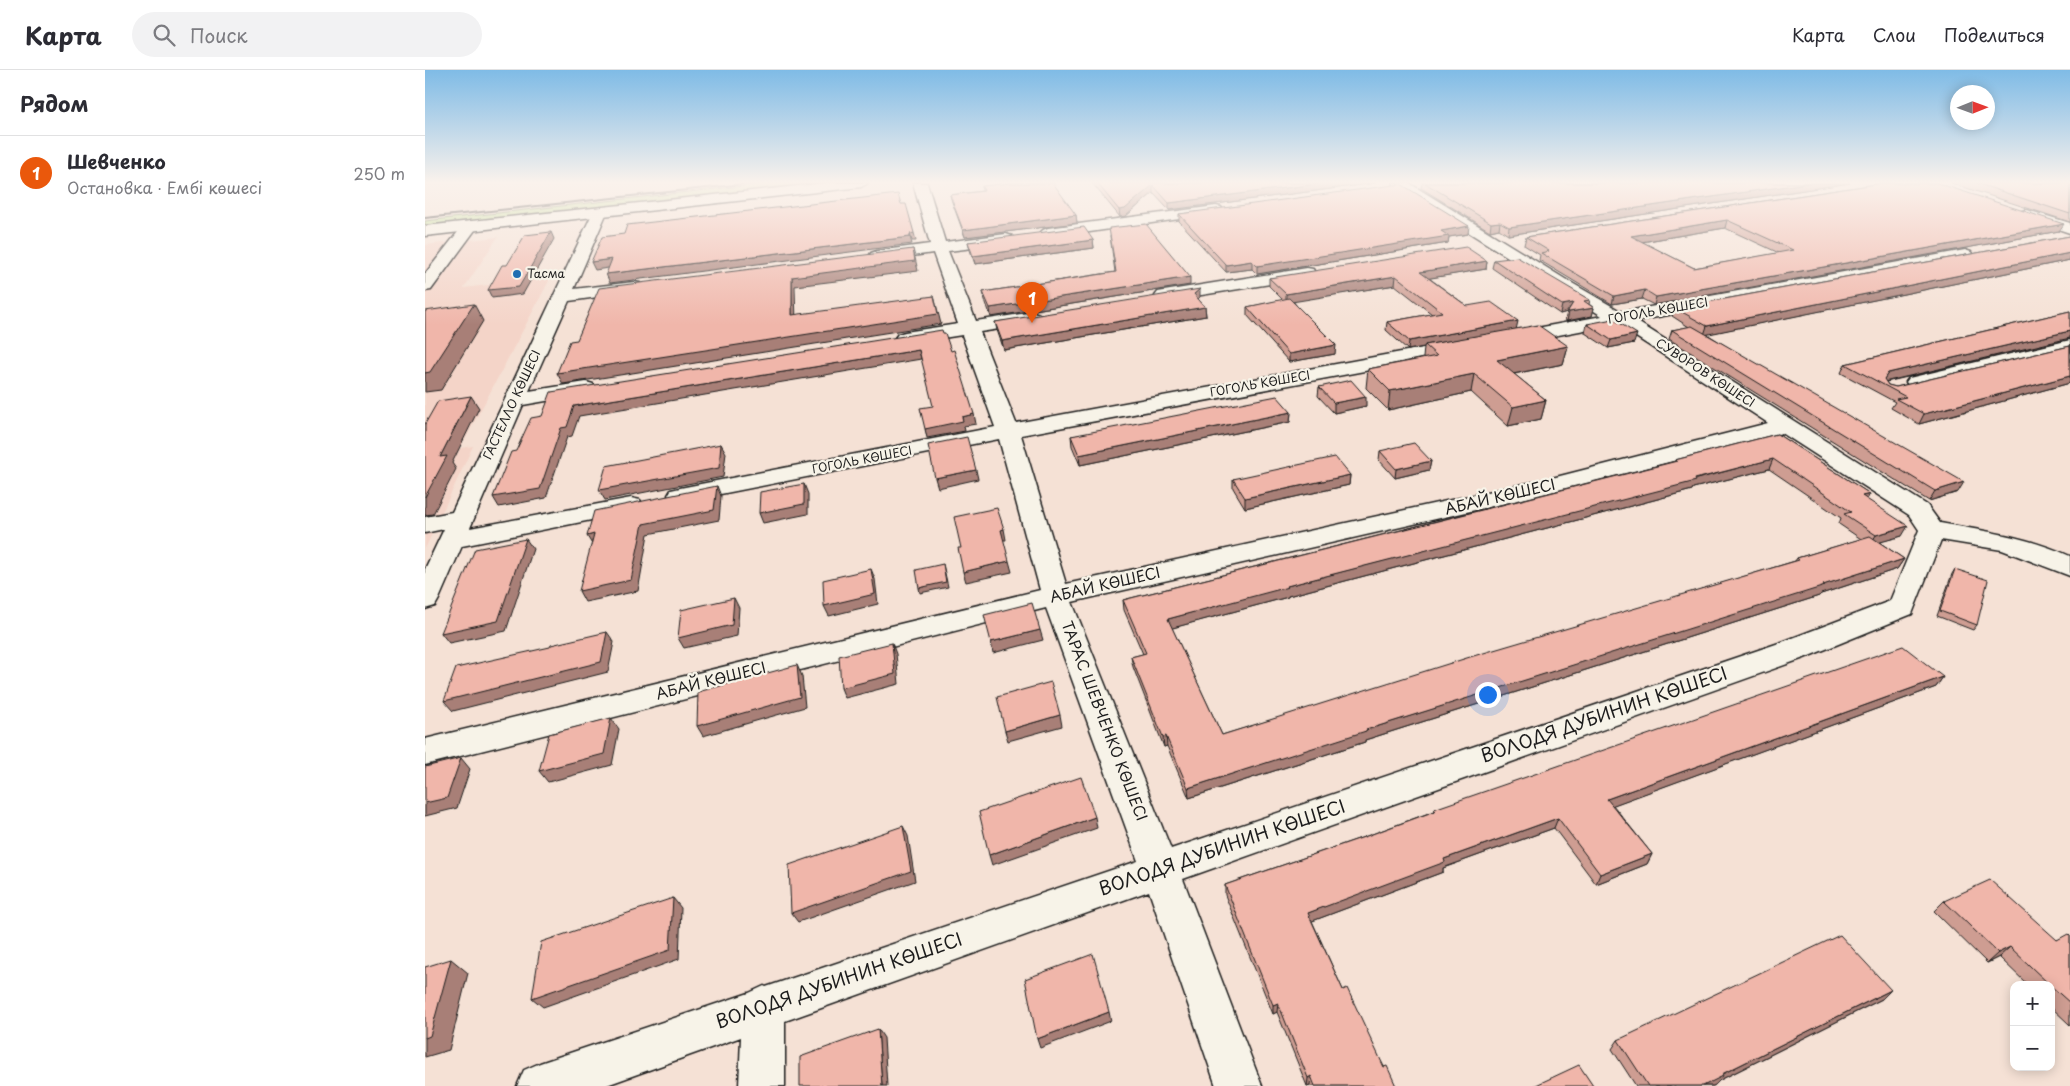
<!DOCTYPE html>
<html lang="ru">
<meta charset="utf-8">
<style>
body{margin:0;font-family:"Playpen Sans",sans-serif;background:#f2f2f3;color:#2b2b33}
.controls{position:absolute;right:15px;bottom:15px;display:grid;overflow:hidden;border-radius:10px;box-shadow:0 2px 12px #0003}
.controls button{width:45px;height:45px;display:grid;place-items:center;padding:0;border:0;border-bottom:1px solid #e1e1e2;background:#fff;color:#2b2b33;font:25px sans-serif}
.compass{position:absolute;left:1525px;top:15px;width:45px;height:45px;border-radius:50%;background:#fff;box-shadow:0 2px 12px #0003;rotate:89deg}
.you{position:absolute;left:1062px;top:624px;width:18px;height:18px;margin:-12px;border:4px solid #fff;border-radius:50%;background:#1a73e8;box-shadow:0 0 0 8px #1a73e833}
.badge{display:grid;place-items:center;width:32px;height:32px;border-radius:50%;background:#ea580c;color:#fff;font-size:16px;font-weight:700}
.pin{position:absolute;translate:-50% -41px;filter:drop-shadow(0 1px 2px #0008)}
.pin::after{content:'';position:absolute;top:26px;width:18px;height:15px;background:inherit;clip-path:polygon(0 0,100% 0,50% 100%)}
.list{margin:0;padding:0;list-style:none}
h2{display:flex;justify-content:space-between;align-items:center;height:65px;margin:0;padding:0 20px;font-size:21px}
h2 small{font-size:16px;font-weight:400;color:#7c7c81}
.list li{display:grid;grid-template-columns:32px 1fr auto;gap:15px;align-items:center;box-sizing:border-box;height:75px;padding:0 20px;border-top:1px solid #e1e1e2}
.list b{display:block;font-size:19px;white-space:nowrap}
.list p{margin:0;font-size:16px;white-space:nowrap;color:#7c7c81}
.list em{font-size:16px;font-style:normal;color:#7c7c81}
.icon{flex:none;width:28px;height:28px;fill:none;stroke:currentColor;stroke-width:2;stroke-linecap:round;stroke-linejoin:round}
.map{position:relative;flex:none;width:1645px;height:1016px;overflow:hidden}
header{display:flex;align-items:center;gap:30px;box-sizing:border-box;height:70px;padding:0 25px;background:#fff;border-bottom:1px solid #e1e1e2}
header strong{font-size:24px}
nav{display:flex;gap:28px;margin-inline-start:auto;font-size:18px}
.search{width:350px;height:45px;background:#f2f2f3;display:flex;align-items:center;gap:12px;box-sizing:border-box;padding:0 18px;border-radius:28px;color:#7c7c81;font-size:19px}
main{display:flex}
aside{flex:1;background:#fff}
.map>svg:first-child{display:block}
</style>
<header>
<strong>Карта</strong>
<div class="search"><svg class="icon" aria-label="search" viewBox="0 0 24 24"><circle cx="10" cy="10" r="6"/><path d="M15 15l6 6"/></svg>Поиск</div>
<nav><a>Карта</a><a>Слои</a><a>Поделиться</a></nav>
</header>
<main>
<aside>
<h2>Рядом<small></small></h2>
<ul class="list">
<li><span class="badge">1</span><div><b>Шевченко</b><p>Остановка · Ембі көшесі</p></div><em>250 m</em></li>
</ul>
</aside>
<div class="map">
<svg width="1645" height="1016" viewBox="0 0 1645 1016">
<rect width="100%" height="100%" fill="#f5e1d5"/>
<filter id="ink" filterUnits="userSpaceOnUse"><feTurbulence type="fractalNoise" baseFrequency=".02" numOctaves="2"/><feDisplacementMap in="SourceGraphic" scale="10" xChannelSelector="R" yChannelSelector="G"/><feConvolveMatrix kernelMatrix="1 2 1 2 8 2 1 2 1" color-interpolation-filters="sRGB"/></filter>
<g filter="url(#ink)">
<!-- built -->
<g fill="#f4d4c8">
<path d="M73,167l-34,51 87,-11 -86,163 -40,7v-202z"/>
<path d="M48,376l-48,103v-95z"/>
</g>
<!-- green -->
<path fill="#c1df97" stroke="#6e7e5a" d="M345,113h56l-401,43v-5z"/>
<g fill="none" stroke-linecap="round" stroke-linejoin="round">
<!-- minor casing -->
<g stroke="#1c1c1c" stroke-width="3">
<g id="minor">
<path d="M488,113h14l18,59 61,-8 6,2 2,3 -2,3 -6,2 -58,7 28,70 57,-9 6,2 3,4 -3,4 -6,2 -53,8 36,91 445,-82 7,2 3,4 -3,4 -7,2 -440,82 45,149 486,-106 216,-55 -152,-99 -105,20 -7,-2 -3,-4 3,-4 98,-18 -207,-130 -2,-3h16l156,96 57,33 343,-62 6,2 2,3 -2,3 -6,2 -329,61 291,184 13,18c45,8 89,14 130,33v20l-68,-26 -61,-10 -29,74 -108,44 -621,221 79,207h-46l-67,-195 -364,130v65h-46l2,-49 -137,49h-87l7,-16 16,-7 209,-70 15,-7 2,1 372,-126 -92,-253 -621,157v-26l615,-149 -41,-151 -319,63 -9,-2 -3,-5 3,-5 9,-2 315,-61 -33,-92 -57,9 -7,-2 -3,-4 3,-4 7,-2 53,-8 -25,-71 -56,8 -6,-2 -2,-3 2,-3 6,-2 53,-7zM1357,363l127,82 10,15 -29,71 -108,41 -611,207 -99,-247 482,-110z"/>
<path d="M791,136l5,1 2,3 -2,3 -173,25 -5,-2 -3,-3 3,-3 5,-2z"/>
<path d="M175,138l5,1 2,3 -33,77 60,-7 6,1 3,4 -3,4 -6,1 -65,9 -40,90 57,-9 7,2 3,4 -3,4 -7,2 -63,11 -53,123 161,-30 9,2 3,5 -3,5 -9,2 -169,34 -23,53 -4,7 -10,3v-40l19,-40 -19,4v-16l27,-5 141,-300 2,-3z"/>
<path d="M1602,140l43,13v10l-48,-16 -2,-3 2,-3z"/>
<path d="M45,151l5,2 3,3 -47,64 -6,1v-17l40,-51z"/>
<path d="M882,198l6,1 2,4 -2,4 -149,24 -6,-1 -3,-4 3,-4 6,-1z"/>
<path d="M1645,270v12l-154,36 -7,-2 -3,-4 3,-4z"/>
</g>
</g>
<!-- major casing -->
<g stroke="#1c1c1c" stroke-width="3">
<path id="major" d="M401,113h42l-7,4 -436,49v-10z"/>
</g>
<!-- minor -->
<use href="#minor" fill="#f7f3e8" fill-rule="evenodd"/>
<!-- major -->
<use href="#major" fill="#f7f3e8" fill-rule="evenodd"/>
<!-- rail -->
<path stroke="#1c1c1c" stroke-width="2" d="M0,148l328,-35"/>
</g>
<!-- wall -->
<g fill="#ce9d92" stroke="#1c1c1c" fill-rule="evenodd">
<path d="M667,113h284l-207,27 -16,-17 -27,23 -6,1z"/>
<path d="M997,113h428l-342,52 -9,-6 -9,2 -69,-43z"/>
<path d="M1458,113l176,48 -405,74 -12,-6 -30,5 -73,-44 1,-5 -16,-10 2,-8zM1300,158l54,25 -85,15 -52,-26z"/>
<path d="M1526,113h119v39z"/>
<path d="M557,116l94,29 1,8 -112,14 -13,-35 -2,-7 32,-4z"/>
<path d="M754,144l289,20 -19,3 -1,6 -191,31 -5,-5 -26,3 -47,-51z"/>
<path d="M685,166l80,49 -199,32 -6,-17 -2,-8 132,-20z"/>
<path d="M1645,166v24l-363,74 251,158 -29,9 -260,-162 3,-9 17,-3 -17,-11 3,-8z"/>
<path d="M668,170l1,8 -119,16 -5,-14 -2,-8z"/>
<path d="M1069,190l96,40 -1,4 5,4 -2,8 -25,5 -2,-1 2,-8 -7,2 -68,-46z"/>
<path d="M1062,191l-1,8 -57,9 38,28 50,23 51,17 -5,18 -49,10 32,26 -5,19 -33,7 -37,-34 -83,18 -22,-22 2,-19 55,-11 1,-11 -16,3 -22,-20 1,-8 45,-8 -37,-29 -102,16 42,53 -46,8 -42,-47v-8l36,-7 -14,-14v-8z"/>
<path d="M775,227l-2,2 7,8 1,9 -202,34 -7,-20 -2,-8z"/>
<path d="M1645,241v28l-184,43 2,3 8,2 174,-41v37l-151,41 -28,-16 4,-6 -54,-29 4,-9z"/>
<path d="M1162,254l47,19 -26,5 -23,-15z"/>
<path d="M894,317l47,19 -32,7 -16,-17z"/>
<path d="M866,342l-1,10 -210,43 -8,-19 -1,-10z"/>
<path d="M1352,364l93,60 -3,5 35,37 -23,6 25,17 -7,10 -76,25 -2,2 -454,144v2l-176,56 -22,-52 -3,1 -31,-80 -2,-10 12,-3 -19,-44 -1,-10 552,-139v-1zM1344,399l72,49 -2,6 22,15 -64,19 -2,3 -573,174 -50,-107 116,-31v-1l404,-106 1,-2z"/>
<path d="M955,381l51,10 -2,9 -34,8 -16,-18z"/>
<path d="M925,405l-1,10 -104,23 -12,-20v-9z"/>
<path d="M1530,499l22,56 -4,5 -36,-14 15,-42z"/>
<path d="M1518,607l-7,10 -323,118 39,49 -5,10 -51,20 -42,-56 -111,40v4l-131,49 31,69 41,77 12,19h-86v-1l-3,1 -30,-74 -4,2 -48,-119v-10l139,-48 70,-26v-2z"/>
<path d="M1519,831l113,39 13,-4v89l-19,-18v-22h-23l-29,-28 -12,6 -53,-52z"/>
<path d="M1457,929l-162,81 -5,5 -2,1h-77l-24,-37 6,-9z"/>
</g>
<!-- shaded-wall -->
<g fill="#a87f77" stroke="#1c1c1c">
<path d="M899,113h52l-207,27v-7z"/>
<path d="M1382,113h43l-342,52 1,-8z"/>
<path d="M728,115v8l-27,23 -6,1 -1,-7z"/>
<path d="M651,145l1,8 -112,14 -2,-7z"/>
<path d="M1302,150l-2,8 -96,16 2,-8z"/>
<path d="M1075,152l-1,7 -9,2 1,-8z"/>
<path d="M1639,154l-5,7 -405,74 2,-8z"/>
<path d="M1044,156l-1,8 -19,3 -1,6 -191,31v-8l184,-35z"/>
<path d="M126,162l3,7 -31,55 -31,4 -4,-8z"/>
<path d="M489,163l2,8h-4l-2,-7z"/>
<path d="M485,167l2,7 -302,39 -4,-9z"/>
<path d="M668,170l1,8 -119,16 -2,-8z"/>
<path d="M488,179l5,22 -123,15 1,39 -4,-10v-38z"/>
<path d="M1645,183v7l-366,75 3,-9z"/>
<path d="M187,189l3,8 -20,3 -4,-8z"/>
<path d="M827,191v8l-26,3v-7z"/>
<path d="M1062,191l-1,8 -67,11 1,-8z"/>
<path d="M971,206l-1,9 -109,18v-9z"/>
<path d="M765,207v8l-199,32 -1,-9z"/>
<path d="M775,219v8l-5,5 -1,-8z"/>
<path d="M1220,220l-3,9 -30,5 2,-8z"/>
<path d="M509,226l7,28 -378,60 -6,-11z"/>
<path d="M1148,233l-6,9 -7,2 2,-9z"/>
<path d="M49,234l9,17 -42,69 -16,2v-19z"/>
<path d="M780,237l1,9 -202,34 -2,-9z"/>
<path d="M1169,238l-2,8 -25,5 2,-9z"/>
<path d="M1093,251l-2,9 -91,15 -1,2 -16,3 1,-9z"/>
<path d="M1645,261v7l-186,44v-3l4,-6z"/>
<path d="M1212,264l-3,9 -26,5 3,-8z"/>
<path d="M911,275l-1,9 -46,8v-8z"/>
<path d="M1143,276l-5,18 -70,14 4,-18z"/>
<path d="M494,280l2,9 -342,57 -7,20 -5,1 -21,61 -47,9 -6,-10 81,-91z"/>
<path d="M1049,304l-3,18 -83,18 2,-19z"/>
<path d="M1645,306v7l-151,41 5,-10z"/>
<path d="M46,326l8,12 -27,55 4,6 -23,45 -8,1v-18l15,-40z"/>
<path d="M941,327v9l-32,7v-10z"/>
<path d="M1121,330l-5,19 -33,7 5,-19z"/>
<path d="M866,342l-1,10 -210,43 -1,-10z"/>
<path d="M549,344l2,10 -12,2 1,5 -38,7 -2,-9 37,-12z"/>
<path d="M296,374l5,9 -3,24 -118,23 -6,-10z"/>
<path d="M1348,389l-4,10 -76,19 -1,2 -404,106v1l-119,32 -1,-10 119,-33z"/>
<path d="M1006,391l-2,9 -34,8 1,-9z"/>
<path d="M551,400l2,9 -40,9 -3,-10z"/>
<path d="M925,405l-1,10 -104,23v-10z"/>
<path d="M1539,412l-6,10 -29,9 6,-10z"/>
<path d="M379,414l4,10v20l-45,9 -4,-10z"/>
<path d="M292,416l4,10 -2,24 -71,14 -10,57 -53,11 -6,-11 64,-67z"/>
<path d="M1445,424l-6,10 -2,-8z"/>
<path d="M1483,456l-6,10 -32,9 6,-10z"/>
<path d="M579,459l2,11h-3l-2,-10z"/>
<path d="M169,464l-1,12 -6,-10z"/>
<path d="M101,469l7,10 -27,82 -57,12 -8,-10z"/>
<path d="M1479,489l-7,10 -76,25 -2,2 -454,144v2l-176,56 -1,-10 178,-58z"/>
<path d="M584,491l3,11 -46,10 -3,-10z"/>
<path d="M518,494l5,23 -28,6 -1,-5z"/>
<path d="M446,499l4,10 3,25 -49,12 -5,-10z"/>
<path d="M309,528l5,10 -2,28 -53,12 -6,-10z"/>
<path d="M615,560l3,10 -50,13 -2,-11z"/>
<path d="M182,562l7,10 -6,30 -155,39 -9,-10z"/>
<path d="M467,573l4,11 3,30 -54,14 -4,-10z"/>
<path d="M372,595l5,11 3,31 -102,29 -6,-10z"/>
<path d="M1518,607l-7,10 -333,122 4,-10z"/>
<path d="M635,645l2,11 -54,15 -3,-10z"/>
<path d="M186,648l8,11 -7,36 -64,17 -9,-11z"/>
<path d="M741,666l1,10 -3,1 -1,-10z"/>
<path d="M36,688l9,11 -13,39 -32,8v-13z"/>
<path d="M670,747l2,11 -105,37 -3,-10z"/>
<path d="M1133,748l-4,10 -111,40v4l-136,51 1,-10 136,-54z"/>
<path d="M478,756l5,10 7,45 -117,41 -7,-9z"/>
<path d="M1227,784l-5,10 -51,20 4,-10z"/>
<path d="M248,828l8,10 -2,51 -136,48 -11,-9z"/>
<path d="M1585,877l-11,10 -12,6 11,-10z"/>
<path d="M26,889l17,14 -19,77 -24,7v-19z"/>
<path d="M1466,920l-9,9 -162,81 -5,5 -2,1h-10l19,-12z"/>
<path d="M853,933l-1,9 -4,2v-9z"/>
<path d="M684,942l2,9 -71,27 -3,-9z"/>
<path d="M453,959l6,9 3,48h-5z"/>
<path d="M886,1006l-1,9 -3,1 1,-8z"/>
</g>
<!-- building -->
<g fill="#f0b6aa" stroke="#1c1c1c" fill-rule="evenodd">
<path d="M585,113h43l23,32 -113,15 -13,-35 34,-4 -2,-5z"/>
<path d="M672,113h227l-155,20 -16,-18 -28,24 -6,1z"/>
<path d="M1000,113h382l-298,44 -9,-5 -9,1z"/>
<path d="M1458,113h54l127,41 -408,73 -11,-7 -31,6 -73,-43 8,-2 -23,-14zM1302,150l66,30 -99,18 -63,-32z"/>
<path d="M1551,113h94v31z"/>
<path d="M976,114l68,42 -28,5 8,5 -192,30 -5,-5 -26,4 -47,-51z"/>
<path d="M473,124l3,10h5l8,29 -4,1v3l-304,37 6,-15 -21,3 11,-25 22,-3 3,-9z"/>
<path d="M721,154l44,53 -200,31 -7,-16 133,-20 -7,-44z"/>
<path d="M659,157l9,13 -120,16 -5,-14z"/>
<path d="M126,162l-32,55 -31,3 14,-25h5l18,-30z"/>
<path d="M1645,166v17l-363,73 -32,-18z"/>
<path d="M1041,177l21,14 -67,11 47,34 24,-4 27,19 -109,20 -22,-19 55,-10 -46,-36 -110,18 -17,-16z"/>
<path d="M488,179l2,12 -123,16v38l142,-19 4,18 -381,59 13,-32 7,-1 22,-52z"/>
<path d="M1092,187l73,43 -6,1 10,7 -25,4 -1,-1 5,-8 -11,2 -68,-45z"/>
<path d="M775,219l-6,5 11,13 -203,34 -7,-19z"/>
<path d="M864,228l47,47 -47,9 -42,-47z"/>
<path d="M49,234l-44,68 -5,1v-62z"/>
<path d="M1645,241v20l-182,42 -4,6 4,6 8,2 174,-41v30l-146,38 -28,-15 10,-2 -61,-33z"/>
<path d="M1188,249l24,15 -26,6 -24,-16z"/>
<path d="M1113,255l30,21 -71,14 49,40 -33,7 -39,-33 -84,17 -22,-22 69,-13 -12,-11z"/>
<path d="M1267,256l272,156 -29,9 -263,-161z"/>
<path d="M517,260l1,3h2l6,18 3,-1 20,64 -12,3 1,4 -38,8 -5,-21 13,-2 -14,-56 -345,56 -7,21 -6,1 -21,61 -47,8 18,-45 5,-1 15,-33 11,-2 9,-24z"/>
<path d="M926,310l15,17 -32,6 -15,-16z"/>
<path d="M46,326l-31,61 7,-1 -22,41v-73l13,-23z"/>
<path d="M852,326l14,16 -212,43 -8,-19z"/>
<path d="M1352,364l93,60 -8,2 46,30 -32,9 -32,-21 7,-2 -78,-53 -78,20 1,2 -409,105 1,1 -120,32 54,116 248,-78 329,-97 -2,-2 73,-22 34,23 -81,26 2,1 -459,144v1l-178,57 -22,-52 -3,1 -32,-80 15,-4 -23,-53 554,-139 -2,-1z"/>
<path d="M542,367l9,33 -41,8 -7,-33z"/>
<path d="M989,373l17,18 -35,8 -16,-18z"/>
<path d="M296,374l-2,24 -120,22 7,-24z"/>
<path d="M910,387l15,18 -105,23 -12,-19z"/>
<path d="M379,414v20l-45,9 1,-21z"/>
<path d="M292,416l-3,24 -71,14 -12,56 -52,11 15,-57 -7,2 7,-25z"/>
<path d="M572,438l7,21 -3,1 8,31 -46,11 -5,-24h3l-7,-31z"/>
<path d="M101,469l-28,82 -57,12 34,-84z"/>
<path d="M518,494l3,18 -27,6 -3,-18z"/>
<path d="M446,499l4,25 -51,12 -1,-26z"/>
<path d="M1530,499l33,11 -11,45 -37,-14z"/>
<path d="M309,528l-2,27 -54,13 3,-28z"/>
<path d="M607,533l8,27 -49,12 -7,-27z"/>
<path d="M182,562l-6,30 -157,39 12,-33 94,-21 1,-2z"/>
<path d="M467,573l3,31 -54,14 -2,-32z"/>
<path d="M1478,576l40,31 -336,122 45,55 -52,20 -42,-56 -114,41 1,3 -137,51 35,77 4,-2 37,79 3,-1 9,20h-81l-4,-10 -3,2 -30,-75 -5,2 -48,-120 139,-48 71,-26 -1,-2 121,-42z"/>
<path d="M372,595l3,32 -103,29 1,-34z"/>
<path d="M626,612l9,33 -55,16 -8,-34z"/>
<path d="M186,648l-7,36 -65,17 10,-37z"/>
<path d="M36,688l-14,40 -22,5v-36z"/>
<path d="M656,707l14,40 -106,38 -10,-43z"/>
<path d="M478,756l8,45 -120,42 -2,-48z"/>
<path d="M1565,810l67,60 11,-6 2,2v67l-19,-17v-1h-1l-40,-38 -12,6 -54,-52z"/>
<path d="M248,828l-3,52 -138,48 9,-56z"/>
<path d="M1415,865l51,55 -169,84 1,2 -20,10h-55l-30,-46z"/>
<path d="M668,884l16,58 -72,27 -12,-60z"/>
<path d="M26,889l-21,77 -5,2v-71z"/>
<path d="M453,959l4,57h-82v-29z"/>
<path d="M1154,995l14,21h-59z"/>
</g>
</g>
<!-- sky -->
<linearGradient id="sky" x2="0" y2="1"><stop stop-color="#7fbbe6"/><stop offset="0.44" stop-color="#faf2ec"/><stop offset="1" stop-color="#faf2ec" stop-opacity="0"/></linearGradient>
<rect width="1645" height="255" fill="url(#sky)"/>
<!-- markers -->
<circle fill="#1f6fb2" stroke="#f7f3e8" stroke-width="2" cx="92" cy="204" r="5"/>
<g text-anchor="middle" stroke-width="4.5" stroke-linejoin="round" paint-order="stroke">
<!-- far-poi labels -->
<g font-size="12" fill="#1c1c1c" stroke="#f7f3e8" text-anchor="start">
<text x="102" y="208">Тасма</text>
</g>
<!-- far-street labels -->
<g font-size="12" fill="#1c1c1c" stroke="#f7f3e8">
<text transform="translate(1233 241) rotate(-10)" y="4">ГОГОЛЬ КӨШЕСІ</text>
<text transform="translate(1280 303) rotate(33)" y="4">СУВОРОВ КӨШЕСІ</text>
<text transform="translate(835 314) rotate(-10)" y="4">ГОГОЛЬ КӨШЕСІ</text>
<text transform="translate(87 335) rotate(-65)" y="4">ГАСТЕЛЛО КӨШЕСІ</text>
<text transform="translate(437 390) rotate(-11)" y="4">ГОГОЛЬ КӨШЕСІ</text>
</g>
<!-- street labels -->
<g font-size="15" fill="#1c1c1c" stroke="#f7f3e8">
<text transform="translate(1075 427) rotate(-13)" y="5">АБАЙ КӨШЕСІ</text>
<text transform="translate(680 515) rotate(-13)" y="5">АБАЙ КӨШЕСІ</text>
<text transform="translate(286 611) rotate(-14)" y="5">АБАЙ КӨШЕСІ</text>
<text transform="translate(679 651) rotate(69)" y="5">ТАРАС ШЕВЧЕНКО КӨШЕСІ</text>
</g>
<!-- near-street labels -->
<g font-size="18" fill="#1c1c1c" stroke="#f7f3e8">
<text transform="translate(1179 645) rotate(-19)" y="6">ВОЛОДЯ ДУБИНИН КӨШЕСІ</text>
<text transform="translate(797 778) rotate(-19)" y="6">ВОЛОДЯ ДУБИНИН КӨШЕСІ</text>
<text transform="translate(414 911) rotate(-19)" y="6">ВОЛОДЯ ДУБИНИН КӨШЕСІ</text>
</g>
</g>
</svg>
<div class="controls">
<button>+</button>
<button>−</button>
</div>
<svg class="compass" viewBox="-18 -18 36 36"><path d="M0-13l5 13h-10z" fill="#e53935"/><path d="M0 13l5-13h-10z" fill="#7c7c81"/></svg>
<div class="you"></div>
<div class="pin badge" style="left:607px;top:253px">1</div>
</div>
</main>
